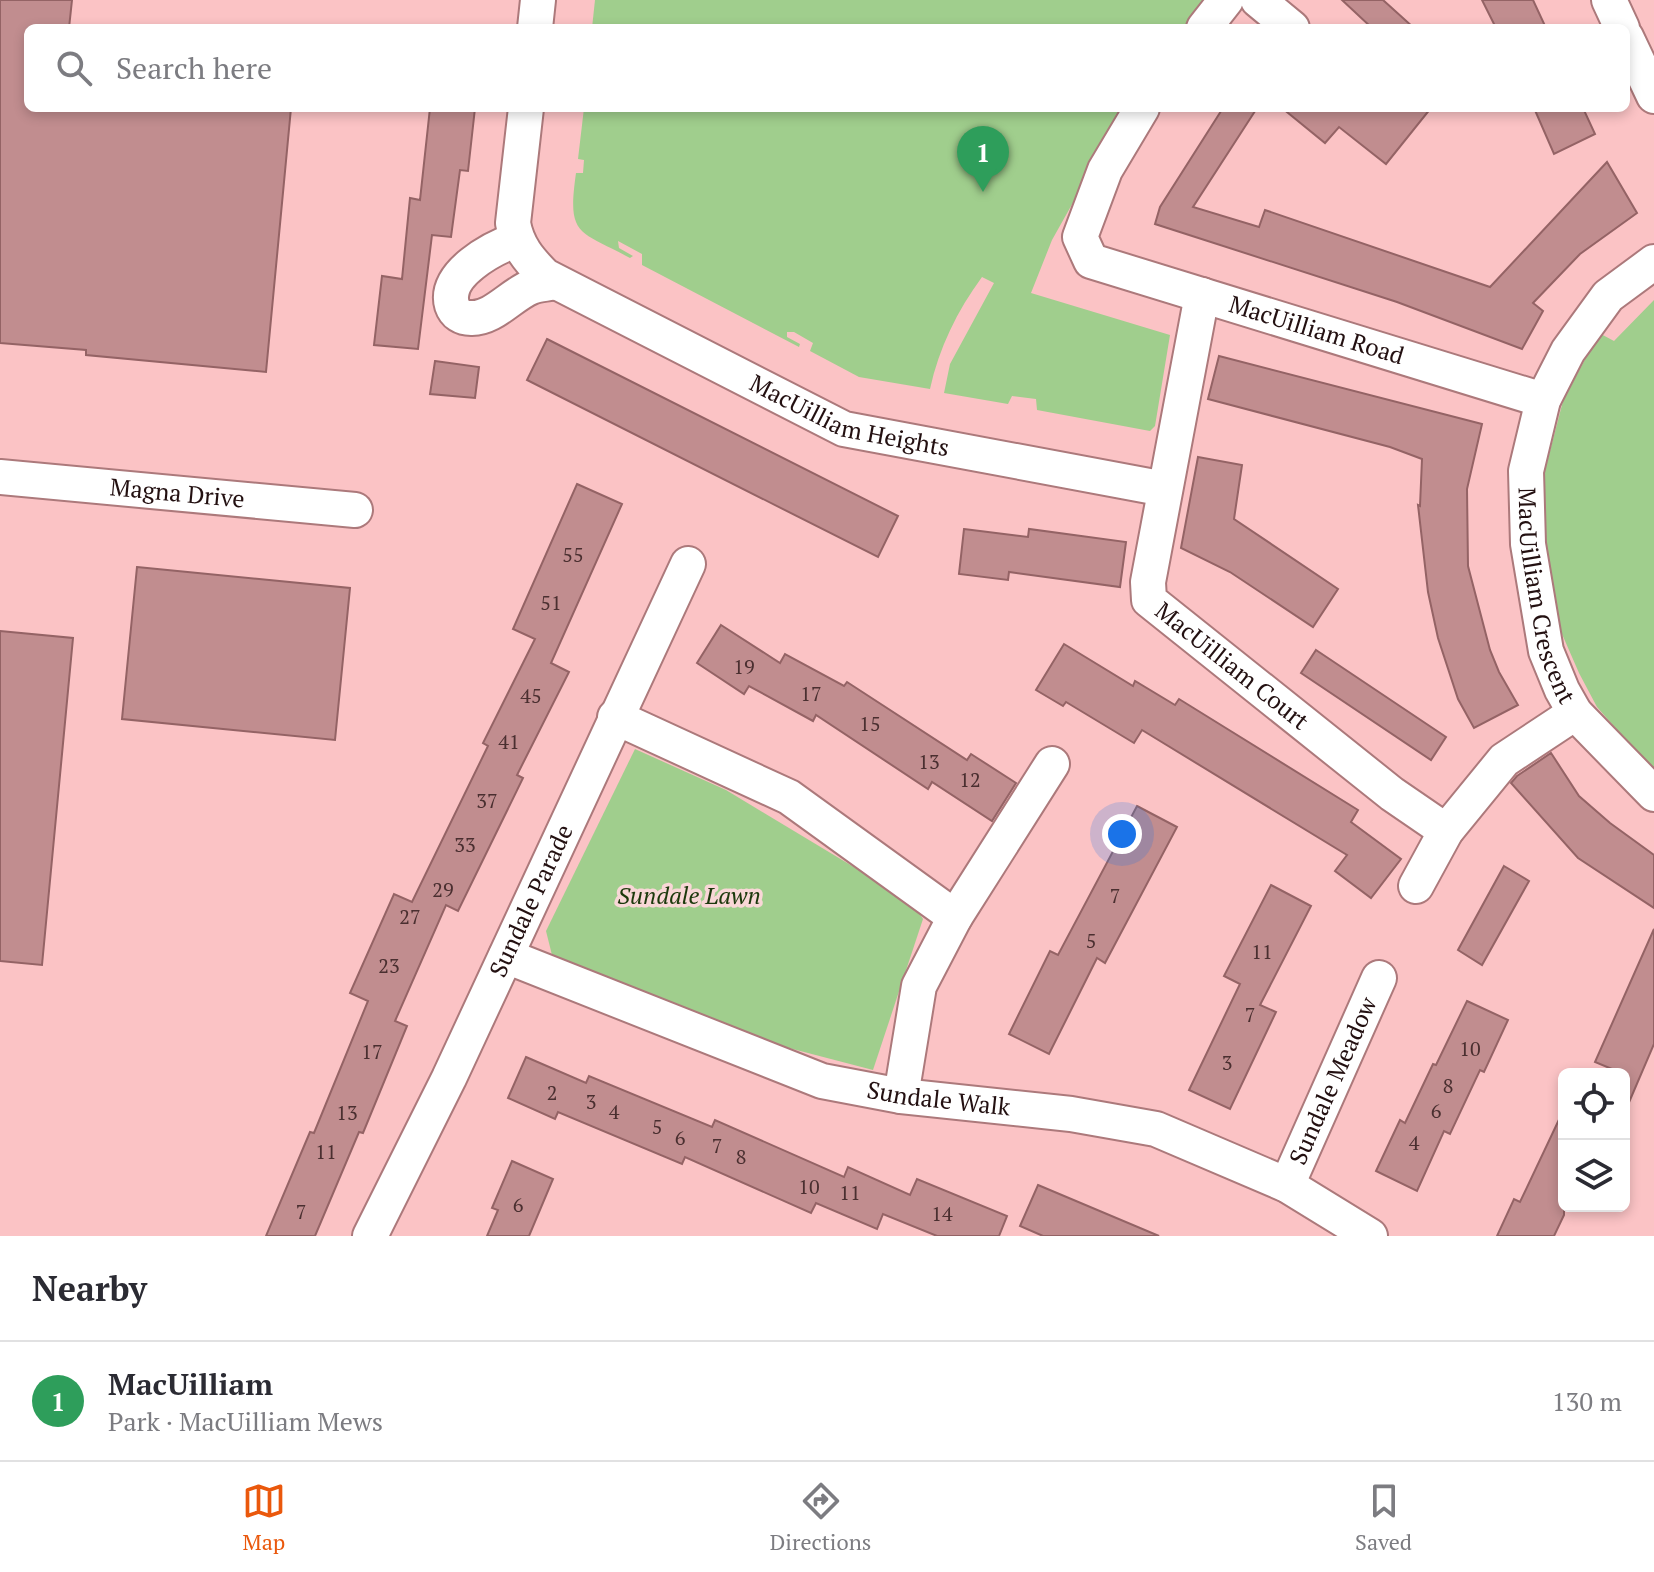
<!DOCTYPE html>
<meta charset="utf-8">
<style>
body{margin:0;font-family:"PT Serif",serif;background:#f2f2f3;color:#2b2b33}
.controls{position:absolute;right:24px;bottom:24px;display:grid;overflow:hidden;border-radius:12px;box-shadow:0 4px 12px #0003}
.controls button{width:72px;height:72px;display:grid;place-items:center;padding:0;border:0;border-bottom:2px solid #e1e1e2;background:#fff;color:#2b2b33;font:40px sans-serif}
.you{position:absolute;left:1122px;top:834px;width:28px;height:28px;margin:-20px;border:6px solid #fff;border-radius:50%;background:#1a73e8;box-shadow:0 0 0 12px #1a73e833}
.badge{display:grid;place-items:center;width:52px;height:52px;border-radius:50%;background:#ea580c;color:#fff;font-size:26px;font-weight:700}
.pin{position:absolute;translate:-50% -66px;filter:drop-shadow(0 2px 4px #0008)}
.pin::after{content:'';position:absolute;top:42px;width:28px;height:24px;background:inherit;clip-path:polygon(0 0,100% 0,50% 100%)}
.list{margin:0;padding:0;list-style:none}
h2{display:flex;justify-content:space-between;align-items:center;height:104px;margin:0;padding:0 32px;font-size:34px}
h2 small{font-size:26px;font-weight:400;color:#7c7c81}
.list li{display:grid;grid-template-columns:52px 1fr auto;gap:24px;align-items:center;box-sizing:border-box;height:120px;padding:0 32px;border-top:2px solid #e1e1e2}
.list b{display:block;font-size:30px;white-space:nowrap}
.list p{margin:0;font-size:26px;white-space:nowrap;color:#7c7c81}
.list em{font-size:26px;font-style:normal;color:#7c7c81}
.icon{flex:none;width:44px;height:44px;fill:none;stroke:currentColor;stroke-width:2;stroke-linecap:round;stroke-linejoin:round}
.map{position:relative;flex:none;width:1654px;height:1236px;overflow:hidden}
.search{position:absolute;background:#fff;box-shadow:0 4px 12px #0003;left:24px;right:24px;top:24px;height:88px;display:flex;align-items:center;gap:20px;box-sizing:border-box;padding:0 28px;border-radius:12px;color:#7c7c81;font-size:30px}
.sheet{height:224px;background:#fff}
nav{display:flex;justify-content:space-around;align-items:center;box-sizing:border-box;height:112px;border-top:2px solid #e1e1e2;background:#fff;font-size:22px;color:#7c7c81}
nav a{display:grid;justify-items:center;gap:4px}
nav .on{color:#ea580c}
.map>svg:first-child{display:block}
</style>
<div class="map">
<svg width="1654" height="1236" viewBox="0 0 1654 1236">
<rect width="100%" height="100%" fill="#fbc3c5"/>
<!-- green -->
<g fill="#a0ce8d">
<path d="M595,0h613l-22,28h-594z"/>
<path d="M584,108h542l-74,132 -21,53 139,42 -15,91 -5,5 -113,-21 -1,-11 -24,-3 -4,8 -64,-11 6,-29 44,-81 -12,-6c-25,34 -43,71 -52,112l-71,-12 -49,-26 3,-8 -19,-11h-7v5l13,7 -1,3 -157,-82v-11l-24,-13 1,7 14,8 -3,2c-52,-28 -63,-21 -54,-85h7l1,-13 -6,-1z"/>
<path d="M1654,300v468l-15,-13 -42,-48 -18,-34 -24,-55 -10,-64 -1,-80 19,-73 36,-68 15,8z"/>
<path d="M635,749l91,41 186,112 11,17 -50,151 -122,-32 -197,-75 -8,-32z"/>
</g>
<!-- building -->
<g fill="#c18d8f" stroke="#946365" stroke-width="2">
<path d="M0,0h72l-3,28h-41v80h263l-25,264 -180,-17v-5l-86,-7z"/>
<path d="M1342,0h41l31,28h-42z"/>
<path d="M1482,0h51l13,28h-50z"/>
<path d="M430,108h45l-7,63 -8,-1 -9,67 -19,-2 -14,114 -44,-4 8,-69 20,3 8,-81 10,2z"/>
<path d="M1223,108h34l-64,99 66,20 6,-17 225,77 117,-125 30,51 -57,41 -47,49 10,8 -21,38 -125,-47 -242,-78 5,-17z"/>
<path d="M1282,108h149l-45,56 -47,-37 -14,16z"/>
<path d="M1534,108h49l12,26 -41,20z"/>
<path d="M547,339l351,177 -20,41 -351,-177z"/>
<path d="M1219,356l263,68 -15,65 1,77 22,84 9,22 19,33 -44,23 -16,-29 -20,-61 -10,-46 -10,-87 2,1 2,-47 -32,-12 -182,-48z"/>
<path d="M435,361l44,6 -4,31 -45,-4z"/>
<path d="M1198,457l44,8 -8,54 104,70 -25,38 -83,-55 -49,-24z"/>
<path d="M577,484l45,20 -71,159 18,9 -52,103 6,3 -65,133 -12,-6 -51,116 12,5 -44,107 -4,-1 -44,104h-49l44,-104 4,1 54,-132 -18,-8 44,-99 18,8 76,-156 -5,-3 52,-104 -22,-10z"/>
<path d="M964,529l64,8 1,-8 97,13 -6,45 -111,-15 -1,8 -49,-6z"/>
<path d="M137,567l213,21 -15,152 -213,-21z"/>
<path d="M721,625l59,38 5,-9 59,32 3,-4 120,78 4,-6 45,29 -24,38 -60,-39 -4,7 -112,-74 -3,6 -64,-35 -5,8 -47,-31z"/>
<path d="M0,631l73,7 -31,327 -42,-4z"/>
<path d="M1064,644l69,42 2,-5 40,24 4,-6 179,111 -7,12 50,37 -30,39 -36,-27 12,-16 -205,-125 -8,13 -68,-41 -3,4 -27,-16z"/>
<path d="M1316,650l130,87 -15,23 -130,-87z"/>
<path d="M1551,753l28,43 31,27 44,32v53l-76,-50 -67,-75 6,-7z"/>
<path d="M1137,806l40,21 -72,136 -8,-5 -48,96 -40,-20 41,-83 8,4z"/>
<path d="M1504,866l25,15 -47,84 -24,-15z"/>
<path d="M1271,885l40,21 -51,99 16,7 -46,97 -41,-19 51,-106 -16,-8z"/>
<path d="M1654,929v115l-30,70v-40l-29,-12z"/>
<path d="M1467,1001l41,19 -24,52 -4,-2 -30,64 -6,-3 -27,60 -41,-20 24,-51 5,3 28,-59 3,1z"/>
<path d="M526,1057l60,26 3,-7 123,51 3,-7 129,57 4,-10 62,28 7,-16 90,37 -8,20h-62l-54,-22 -6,15 -61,-26 -5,10 -126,-56 -3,7 -124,-52 -3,7 -47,-21z"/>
<path d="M1564,1109v106l-10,21h-57l17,-37 6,3z"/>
<path d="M512,1161l41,18 -24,57h-42l11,-26 -6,-2z"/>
<path d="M1038,1185l121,51h-116l-23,-10z"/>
</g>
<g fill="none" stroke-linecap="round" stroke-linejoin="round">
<!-- minor casing -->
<g stroke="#ac797b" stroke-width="38">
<g id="minor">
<path d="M1258,0l34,28"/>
<path d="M1609,0l13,28"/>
<path d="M535,28l3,-28"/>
<path d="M1204,28l22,-28"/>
<path d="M1626,37l28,59"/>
<path id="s1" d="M526,108l-13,115c4,23 16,37 32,53l299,153 321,60"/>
<path id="s2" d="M1142,108l-37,62 -25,67 11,24 452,139"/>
<path d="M516,240c-23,8 -73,34 -64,65 3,9 10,13 19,13 22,1 40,-23 60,-31 7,-3 17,-3 24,-5"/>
<path id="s3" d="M1654,262l-46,34 -40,55 -25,49 -17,71 2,73 18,107 16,39 13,23 79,81"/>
<path id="s4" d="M1202,295l-54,287 1,18 243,194 54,37"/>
<path id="s5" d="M0,477l355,33"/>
<path d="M615,717l174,80 166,120"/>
<path d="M1416,886l30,-55 58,-71 71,-47"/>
<path id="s6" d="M506,956l316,125 79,15 170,18 85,15 131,56 83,51"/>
<path d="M901,1096l18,-110 36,-69 97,-153"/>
<path id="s7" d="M1287,1185l92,-207"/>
<path id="s8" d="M370,1236l79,-158 239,-514"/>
</g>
</g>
<!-- minor -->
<use href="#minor" stroke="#fff" stroke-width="34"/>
</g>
<g text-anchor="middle" stroke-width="7" stroke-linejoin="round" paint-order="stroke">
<!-- number labels -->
<g font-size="20" fill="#4a2f30">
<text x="573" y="562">55</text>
<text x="551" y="610">51</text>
<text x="744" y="674">19</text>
<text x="811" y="701">17</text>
<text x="531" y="703">45</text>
<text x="870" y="731">15</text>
<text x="509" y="749">41</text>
<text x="929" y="769">13</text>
<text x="970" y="787">12</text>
<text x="487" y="808">37</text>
<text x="465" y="852">33</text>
<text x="443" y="897">29</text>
<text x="1115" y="903">7</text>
<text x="410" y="924">27</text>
<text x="1091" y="948">5</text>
<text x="1262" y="959">11</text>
<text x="389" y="973">23</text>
<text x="1250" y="1022">7</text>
<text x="1470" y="1056">10</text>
<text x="372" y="1059">17</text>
<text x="1227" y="1070">3</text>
<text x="1448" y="1093">8</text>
<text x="552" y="1100">2</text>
<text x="591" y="1109">3</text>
<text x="1436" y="1118">6</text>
<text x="614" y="1119">4</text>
<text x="347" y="1120">13</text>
<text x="657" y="1134">5</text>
<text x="680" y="1145">6</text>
<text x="1414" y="1150">4</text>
<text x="717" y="1153">7</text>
<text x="326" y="1159">11</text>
<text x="741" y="1164">8</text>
<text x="809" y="1194">10</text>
<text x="850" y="1200">11</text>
<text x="518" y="1212">6</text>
<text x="301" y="1219">7</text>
<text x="942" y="1221">14</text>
</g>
<!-- street labels -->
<g font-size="24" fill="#231011" stroke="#f9d7d7">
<text dy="8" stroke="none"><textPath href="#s2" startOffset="406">MacUilliam Road</textPath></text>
<text dy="8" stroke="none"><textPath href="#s1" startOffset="516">MacUilliam Heights</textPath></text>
<text dy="8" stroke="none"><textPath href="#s5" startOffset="178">Magna Drive</textPath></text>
<text dy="8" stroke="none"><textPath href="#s3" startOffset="380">MacUilliam Crescent</textPath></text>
<text dy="8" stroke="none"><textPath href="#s4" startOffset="416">MacUilliam Court</textPath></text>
<text dy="8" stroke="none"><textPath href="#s8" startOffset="372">Sundale Parade</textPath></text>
<text dy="8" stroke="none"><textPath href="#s7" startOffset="114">Sundale Meadow</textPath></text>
<text dy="8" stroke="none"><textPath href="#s6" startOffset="458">Sundale Walk</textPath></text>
</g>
<!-- park labels -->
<g font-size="24" font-style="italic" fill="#1c390c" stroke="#f9d7d7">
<text x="689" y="904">Sundale Lawn</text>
</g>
</g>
</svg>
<div class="controls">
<button><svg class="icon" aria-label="locate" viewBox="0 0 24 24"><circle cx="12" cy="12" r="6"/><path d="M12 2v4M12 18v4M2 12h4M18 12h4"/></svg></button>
<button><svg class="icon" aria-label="layers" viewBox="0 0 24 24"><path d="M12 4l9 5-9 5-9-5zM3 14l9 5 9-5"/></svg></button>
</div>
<div class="you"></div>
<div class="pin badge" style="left:983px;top:192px;background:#2e9e5b">1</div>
<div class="search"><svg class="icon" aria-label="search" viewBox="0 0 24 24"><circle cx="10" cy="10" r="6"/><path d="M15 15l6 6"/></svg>Search here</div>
</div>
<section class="sheet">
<h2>Nearby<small></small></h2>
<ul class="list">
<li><span class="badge" style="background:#2e9e5b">1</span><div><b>MacUilliam</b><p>Park · MacUilliam Mews</p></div><em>130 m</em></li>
</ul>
</section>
<nav>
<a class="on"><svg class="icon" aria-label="map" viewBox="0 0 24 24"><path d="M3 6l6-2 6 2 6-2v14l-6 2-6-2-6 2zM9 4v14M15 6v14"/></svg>Map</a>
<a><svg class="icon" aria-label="directions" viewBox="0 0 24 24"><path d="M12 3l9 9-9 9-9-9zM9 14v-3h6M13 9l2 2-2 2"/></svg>Directions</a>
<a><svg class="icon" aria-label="saved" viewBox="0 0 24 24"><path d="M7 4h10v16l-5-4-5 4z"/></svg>Saved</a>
</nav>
